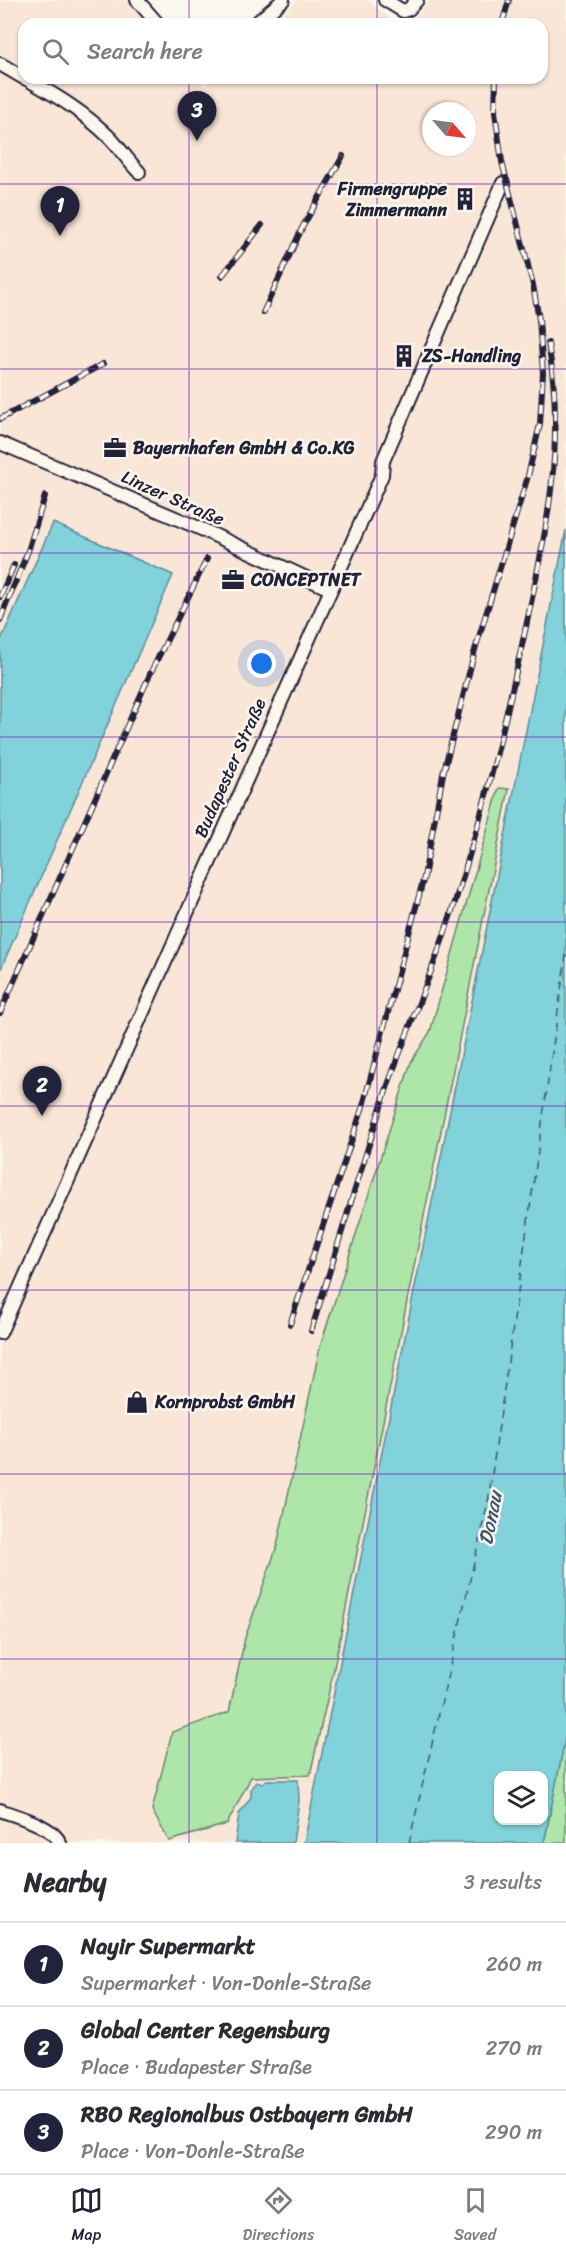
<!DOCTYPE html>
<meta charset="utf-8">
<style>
body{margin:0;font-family:Sriracha,sans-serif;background:#f7f7f7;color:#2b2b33}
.controls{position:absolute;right:18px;bottom:18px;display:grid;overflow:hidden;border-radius:12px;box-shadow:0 2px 4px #0004}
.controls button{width:54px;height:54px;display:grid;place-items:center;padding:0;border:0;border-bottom:2px solid #e1e1e2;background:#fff;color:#2b2b33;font:30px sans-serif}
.compass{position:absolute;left:422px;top:102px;width:54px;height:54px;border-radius:50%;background:#fff;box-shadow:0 2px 4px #0004;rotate:118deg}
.you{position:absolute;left:262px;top:664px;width:21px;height:21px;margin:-15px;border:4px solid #fff;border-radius:50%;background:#1a73e8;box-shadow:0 0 0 9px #1a73e833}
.badge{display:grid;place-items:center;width:39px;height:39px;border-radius:50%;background:#22223b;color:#fff;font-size:20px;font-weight:700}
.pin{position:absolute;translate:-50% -50px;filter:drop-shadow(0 2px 3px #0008)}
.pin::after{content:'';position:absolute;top:32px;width:21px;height:18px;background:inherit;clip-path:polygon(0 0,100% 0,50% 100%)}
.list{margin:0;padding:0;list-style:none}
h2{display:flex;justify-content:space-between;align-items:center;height:78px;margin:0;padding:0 24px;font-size:26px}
h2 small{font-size:20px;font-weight:400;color:#7c7c81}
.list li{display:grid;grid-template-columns:39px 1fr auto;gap:18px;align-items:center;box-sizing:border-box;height:84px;padding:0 24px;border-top:2px solid #e1e1e2}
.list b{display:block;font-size:22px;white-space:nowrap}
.list p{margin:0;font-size:20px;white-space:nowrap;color:#7c7c81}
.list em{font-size:20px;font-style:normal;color:#7c7c81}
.icon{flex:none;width:33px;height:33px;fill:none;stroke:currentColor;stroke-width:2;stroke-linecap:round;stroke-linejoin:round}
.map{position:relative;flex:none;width:566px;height:1843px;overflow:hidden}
.search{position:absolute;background:#fff;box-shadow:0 2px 4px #0004;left:18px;right:18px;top:18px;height:66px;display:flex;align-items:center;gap:15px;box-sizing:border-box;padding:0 21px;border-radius:18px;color:#7c7c81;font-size:22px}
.sheet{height:330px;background:#fff}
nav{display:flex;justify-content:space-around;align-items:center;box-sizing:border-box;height:84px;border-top:2px solid #e1e1e2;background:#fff;font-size:16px;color:#7c7c81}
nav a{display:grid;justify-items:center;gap:3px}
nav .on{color:#22223b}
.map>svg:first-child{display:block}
</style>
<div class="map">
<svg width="566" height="1843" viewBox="0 0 566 1843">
<rect width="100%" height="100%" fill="#fbf7ec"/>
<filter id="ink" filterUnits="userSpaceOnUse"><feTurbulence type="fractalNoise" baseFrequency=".0167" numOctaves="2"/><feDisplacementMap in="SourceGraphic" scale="12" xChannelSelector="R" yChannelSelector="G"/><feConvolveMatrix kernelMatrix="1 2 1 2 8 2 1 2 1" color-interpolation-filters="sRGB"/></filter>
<g filter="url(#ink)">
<!-- built -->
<g fill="#f9e6d6" fill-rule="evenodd">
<path d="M0,0h129l20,24h-125v54h172l8,9 10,-9h328v-54h-132l19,-24h137v531l-262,1312h-11l6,-42 -1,-20 -31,-1 -28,34 -4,29h-235v-869l173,-398 -120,-53 -53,119zM431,111h36v36h-36z"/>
<path d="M298,0h69l30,24h-125z"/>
</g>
<!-- green -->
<g fill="#aee6aa" stroke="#688472" stroke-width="1.5">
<path d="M499,788l10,1 -176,884 -23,102 -59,2 -24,47 -58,17 -17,-31 20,-78 57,-20 16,-74 32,-92 43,-199 91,-285 19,-30z"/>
<path d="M566,1734v109h-22z"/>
</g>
<!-- water -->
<g fill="#81d2da" stroke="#5b8c9a" stroke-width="1.5" fill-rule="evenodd">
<path d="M53,523l120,52 -173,396v-329z"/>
<path d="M566,530v1204l-22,109h-240zM498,1776h46v44h-46z"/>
<path d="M267,1780h31l1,21 -6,42h-58l4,-29 12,-17v-8l7,-8 3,3z"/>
</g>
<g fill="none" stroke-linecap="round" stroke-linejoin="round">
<!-- ferry -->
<path stroke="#3e576b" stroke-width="1.5" stroke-dasharray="8 6" stroke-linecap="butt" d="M409,1843l79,-341 78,-547"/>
<!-- street casing -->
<g stroke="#22223b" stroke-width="16">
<g id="street">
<path d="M137,0l21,24"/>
<path d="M385,0l18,11 6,-2 8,-9"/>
<path d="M255,24l28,-24"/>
<path d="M0,64l24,14"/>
<path d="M25,78c30,17 59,34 84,59 11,11 19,24 30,35"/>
<path d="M0,443l199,85 131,61"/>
<path d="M0,1333l382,-858 1,-14 120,-278"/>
<path d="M0,1810c18,7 52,15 60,33"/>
</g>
</g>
<!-- street -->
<use href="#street" stroke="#fbf7ec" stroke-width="12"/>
<!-- rail casing -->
<g stroke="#22223b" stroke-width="6">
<g id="rail">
<path d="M502,24l7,-24"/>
<path d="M222,276l40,-51"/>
<path d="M263,313l40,-87 40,-70"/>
<path d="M0,419l103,-55"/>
<path d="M0,597l14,-32"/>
<path d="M0,620l28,-69 17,-55"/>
<path d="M0,1013l151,-341 56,-113"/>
<path d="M290,1324l73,-218 61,-229 19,-103 32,-124 53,-174 12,-52 3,-51 -4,-53 -6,-35 -31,-123 -7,-50 1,-34"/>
<path d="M311,1331c26,-82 50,-164 77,-246 17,-48 37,-96 54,-144 36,-104 62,-212 85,-319 20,-95 39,-181 21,-279"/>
</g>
</g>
<!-- rail -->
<use href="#rail" stroke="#fbf7ec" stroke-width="4" stroke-dasharray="11" stroke-linecap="butt"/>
</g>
</g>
<!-- grid -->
<path fill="none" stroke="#7b2cbf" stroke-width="1.5" stroke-opacity="0.55" d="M189,0v24M377,0v24M189,78v1765M377,78v1765M0,184h566M0,369h566M0,553h566M0,737h566M0,922h566M0,1106h566M0,1290h566M0,1474h566M0,1659h566"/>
<!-- icons -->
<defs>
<g id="building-bare" transform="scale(1.8)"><path d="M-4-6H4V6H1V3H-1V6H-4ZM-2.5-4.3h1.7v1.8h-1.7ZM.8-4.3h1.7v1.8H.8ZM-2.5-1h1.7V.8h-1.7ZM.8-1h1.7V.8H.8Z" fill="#22223b" stroke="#fbf7ec" stroke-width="2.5" paint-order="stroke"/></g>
<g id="office-bare" transform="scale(1.8)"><path d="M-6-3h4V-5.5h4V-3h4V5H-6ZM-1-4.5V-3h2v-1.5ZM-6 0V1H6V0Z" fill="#22223b" stroke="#fbf7ec" stroke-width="2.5" paint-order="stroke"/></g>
<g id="shop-bare" transform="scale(1.8)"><path d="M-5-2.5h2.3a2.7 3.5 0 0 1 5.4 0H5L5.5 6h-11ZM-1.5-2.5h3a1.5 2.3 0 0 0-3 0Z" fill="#22223b" stroke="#fbf7ec" stroke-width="2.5" paint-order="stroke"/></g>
</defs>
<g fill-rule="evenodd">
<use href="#building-bare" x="465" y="199"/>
<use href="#building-bare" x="404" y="356"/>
<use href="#office-bare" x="115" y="448"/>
<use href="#office-bare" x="233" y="580"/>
<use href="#shop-bare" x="137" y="1402"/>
</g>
<g text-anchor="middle" stroke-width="5" stroke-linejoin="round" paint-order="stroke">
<!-- poi labels -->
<g font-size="18" font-weight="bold" fill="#22223b" stroke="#fbf7ec" text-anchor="start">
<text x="447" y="195" text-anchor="end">Firmengruppe<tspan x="447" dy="21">Zimmermann</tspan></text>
<text x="422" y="362">ZS-Handling</text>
<text x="133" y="454">Bayernhafen GmbH &amp; Co.KG</text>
<text x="251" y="586">CONCEPTNET</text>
<text x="155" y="1408">Kornprobst GmbH</text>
</g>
<!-- street labels -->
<g font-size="18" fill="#22223b" stroke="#fbf7ec">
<text transform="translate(173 498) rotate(24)" y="6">Linzer Straße</text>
<text transform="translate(230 768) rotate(-66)" y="6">Budapester Straße</text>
</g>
<!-- water labels -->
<g font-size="20" font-style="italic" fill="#3e576b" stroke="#fbf7ec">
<text transform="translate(490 1518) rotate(-79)" y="7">Donau</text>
</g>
</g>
</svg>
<div class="controls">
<button><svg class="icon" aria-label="layers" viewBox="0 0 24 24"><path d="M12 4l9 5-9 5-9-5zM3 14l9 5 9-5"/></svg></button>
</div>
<svg class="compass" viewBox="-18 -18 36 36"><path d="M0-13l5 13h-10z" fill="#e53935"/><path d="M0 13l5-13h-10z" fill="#7c7c81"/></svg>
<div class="you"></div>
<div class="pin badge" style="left:60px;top:236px">1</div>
<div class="pin badge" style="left:42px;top:1116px">2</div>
<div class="pin badge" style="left:197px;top:141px">3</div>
<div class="search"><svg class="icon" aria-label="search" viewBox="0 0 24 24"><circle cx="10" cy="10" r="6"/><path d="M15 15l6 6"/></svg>Search here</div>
</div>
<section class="sheet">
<h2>Nearby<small>3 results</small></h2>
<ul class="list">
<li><span class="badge">1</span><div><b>Nayir Supermarkt</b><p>Supermarket · Von-Donle-Straße</p></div><em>260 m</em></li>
<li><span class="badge">2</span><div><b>Global Center Regensburg</b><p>Place · Budapester Straße</p></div><em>270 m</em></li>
<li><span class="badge">3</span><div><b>RBO Regionalbus Ostbayern GmbH</b><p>Place · Von-Donle-Straße</p></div><em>290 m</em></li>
</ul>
</section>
<nav>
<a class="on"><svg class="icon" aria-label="map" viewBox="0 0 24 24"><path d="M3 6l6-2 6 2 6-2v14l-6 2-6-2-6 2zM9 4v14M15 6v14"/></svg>Map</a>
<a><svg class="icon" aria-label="directions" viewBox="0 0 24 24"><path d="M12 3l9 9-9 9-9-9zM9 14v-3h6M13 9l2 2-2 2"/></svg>Directions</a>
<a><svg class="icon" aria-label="saved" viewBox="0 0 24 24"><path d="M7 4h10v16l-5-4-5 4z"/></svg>Saved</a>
</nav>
